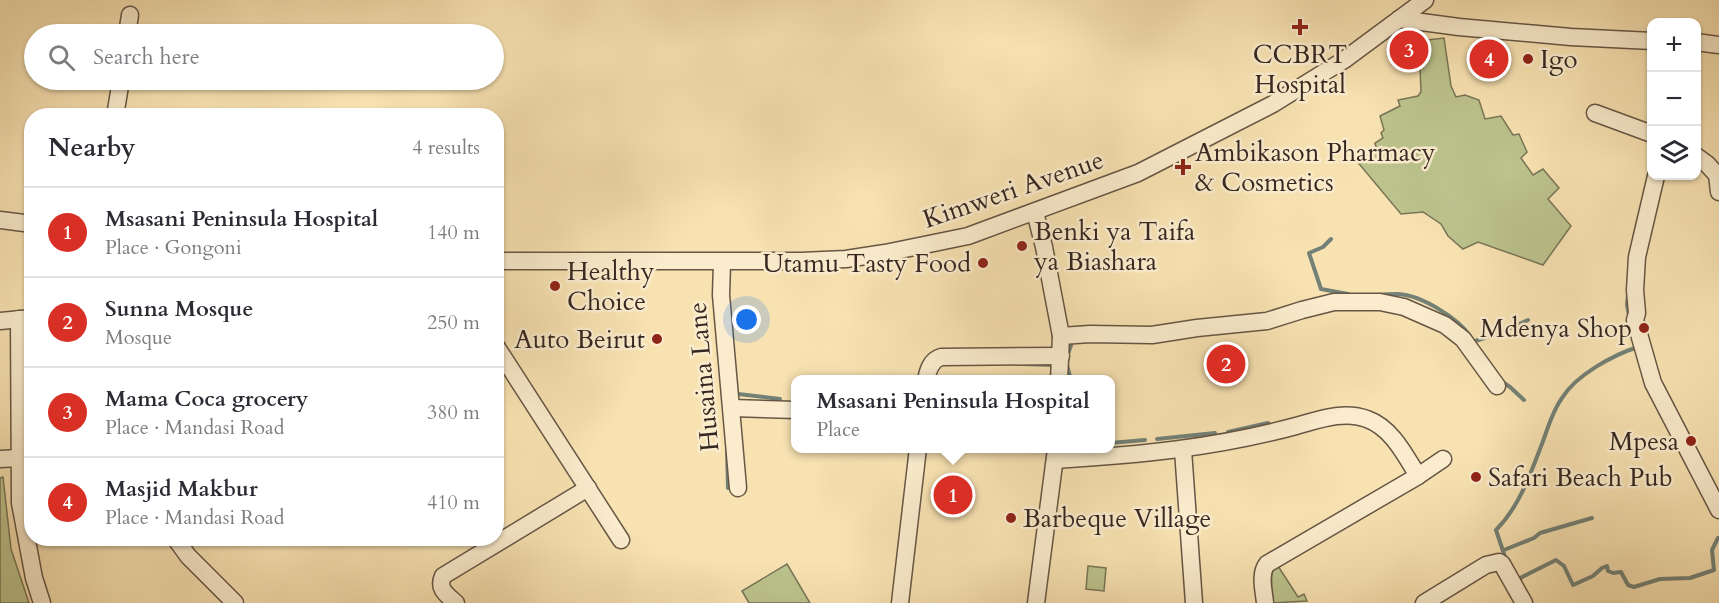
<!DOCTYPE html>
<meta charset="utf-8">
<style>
body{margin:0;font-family:Cardo,serif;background:#f2f2f3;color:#2b2b33}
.controls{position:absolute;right:18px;top:18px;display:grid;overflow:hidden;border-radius:12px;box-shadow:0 2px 4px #0004}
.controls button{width:54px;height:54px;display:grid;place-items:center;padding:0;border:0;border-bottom:2px solid #e1e1e2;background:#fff;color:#2b2b33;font:30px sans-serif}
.you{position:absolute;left:747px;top:320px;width:21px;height:21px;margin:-15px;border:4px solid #fff;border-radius:50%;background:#1a73e8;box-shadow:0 0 0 9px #1a73e833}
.badge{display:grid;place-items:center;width:39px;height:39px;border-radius:50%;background:#d93025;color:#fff;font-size:20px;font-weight:700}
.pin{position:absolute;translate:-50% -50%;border:3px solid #fff;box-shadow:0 2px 6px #0006}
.popup{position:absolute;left:791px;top:375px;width:324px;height:78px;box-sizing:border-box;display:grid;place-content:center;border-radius:12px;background:#fff;filter:drop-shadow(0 2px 4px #0005);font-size:20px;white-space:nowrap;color:#7c7c81}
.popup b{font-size:22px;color:#2b2b33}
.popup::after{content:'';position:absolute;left:50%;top:100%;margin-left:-12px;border:12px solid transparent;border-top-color:#fff}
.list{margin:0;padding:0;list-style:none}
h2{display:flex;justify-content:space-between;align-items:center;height:78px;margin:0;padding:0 24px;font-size:26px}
h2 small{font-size:20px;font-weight:400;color:#7c7c81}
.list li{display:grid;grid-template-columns:39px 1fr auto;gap:18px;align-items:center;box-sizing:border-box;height:90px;padding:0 24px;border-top:2px solid #e1e1e2}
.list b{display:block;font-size:22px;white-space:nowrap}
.list p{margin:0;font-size:20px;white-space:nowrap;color:#7c7c81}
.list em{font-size:20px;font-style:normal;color:#7c7c81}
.icon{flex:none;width:33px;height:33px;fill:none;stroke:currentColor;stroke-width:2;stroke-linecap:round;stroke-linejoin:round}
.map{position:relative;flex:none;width:1719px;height:603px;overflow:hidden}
.search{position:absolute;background:#fff;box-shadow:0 2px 4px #0004;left:24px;top:24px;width:480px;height:66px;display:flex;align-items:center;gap:15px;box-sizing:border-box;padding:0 21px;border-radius:33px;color:#7c7c81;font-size:22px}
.panel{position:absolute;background:#fff;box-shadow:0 2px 4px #0004;left:24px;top:108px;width:480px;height:438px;border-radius:24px}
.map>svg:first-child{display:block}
</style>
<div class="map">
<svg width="1719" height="603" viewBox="0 0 1719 603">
<rect width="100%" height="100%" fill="#f8e2b2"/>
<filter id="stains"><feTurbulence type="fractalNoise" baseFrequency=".00333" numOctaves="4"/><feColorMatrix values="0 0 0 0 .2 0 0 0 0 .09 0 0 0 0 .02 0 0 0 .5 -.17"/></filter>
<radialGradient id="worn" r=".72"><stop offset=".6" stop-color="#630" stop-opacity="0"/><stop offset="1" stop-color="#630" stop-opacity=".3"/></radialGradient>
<!-- green -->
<g fill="#bcc38d" stroke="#787557" stroke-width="1.5">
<path d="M1444,38l7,48 5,11 9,-2 14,5 6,19 16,-3 12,19 6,-1 8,18 -6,6 12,17 10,-6 16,19 -11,11 23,27 -28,39 -65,-23 -15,7 -15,-13 -7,-12 -18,-12 -22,2 -46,-55 21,-12 -1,-4 8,-5 -2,-5 3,-3 -4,-14 20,-10 -2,-6 20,-4 3,-4 -2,-51z"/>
<path d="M3,477l8,72 18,54h-29v-125z"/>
<path d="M787,564l23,39h-61l-7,-12z"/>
<path d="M1088,566l18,2 -2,23 -18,-2z"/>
<path d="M1278,566l20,31 6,-3 3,7 -35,2 -3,-33z"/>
</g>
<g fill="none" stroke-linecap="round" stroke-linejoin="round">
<!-- stream -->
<g stroke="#738176" stroke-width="4">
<path d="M1331,239l-8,8 -14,6 12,36 27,5"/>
<path d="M1379,295c7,-1 13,-1 19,-1 23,1 60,24 72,42l-1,1"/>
<path d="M1628,295l-1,10 2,10"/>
<path d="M1471,342c20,-5 38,-13 57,-22"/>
<path d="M1068,354l4,-12h3"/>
<path d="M1025,364l29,1"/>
<path d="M1067,365l4,15"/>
<path d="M1501,381l9,6 14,13"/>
<path d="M738,394l42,5"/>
<path d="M794,401h2"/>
<path d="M1228,432l40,-9"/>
<path d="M1157,439l58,-6"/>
<path d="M1110,443l35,-3"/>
<path d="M727,449l1,39"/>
<path d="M1504,550l30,-12 6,-5 52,-15"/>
<path d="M1506,560l-10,-30c22,-22 33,-52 44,-81 7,-17 11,-36 22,-51 14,-23 51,-43 76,-51"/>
<path d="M1517,582l5,-5 34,-17 8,6 9,19 20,-9 9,-8 5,-2 1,5 5,2 8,-1 7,13 6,2 26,-8 30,-1 24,-8 -2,-20 6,-12"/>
</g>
<!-- minor casing -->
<g stroke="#665645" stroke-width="19">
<g id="minor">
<path d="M1399,19l60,8 112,10 81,4"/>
<path d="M127,34l3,-19"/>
<path d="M1696,42l23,3"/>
<path d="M1595,113l57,21"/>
<path d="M115,116l6,-36"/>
<path d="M1696,156l11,8 10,11 2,17"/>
<path d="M1656,176l-19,81 -2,33 2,23 -2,7 18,63 66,127"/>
<path d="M1035,212l9,35 17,89 -2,44"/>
<path d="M0,220l32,4"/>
<path d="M496,261h305l45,-2 39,-6 83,-17 170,-63 135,-69 71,-44 81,-60"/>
<path d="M722,263l-1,32 17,193"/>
<path d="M19,319l1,184 14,75 8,25"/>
<path d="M0,321l32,-3"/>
<path d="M1061,336l29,-2 62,1 45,-7 70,-7 35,-11 32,-8h46l24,5 41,18 18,14 34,47"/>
<path d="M496,346l125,194"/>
<path d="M926,380c2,-10 5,-20 15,-23l120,-1"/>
<path d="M732,408l64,2"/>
<path d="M1183,450l11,153"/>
<path d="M0,459l20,-1"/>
<path d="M1055,460c83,-5 160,-12 241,-34 22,-6 48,-16 71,-7 25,9 38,36 51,57"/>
<path d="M175,538l13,18 47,47"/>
<path d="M456,603c-9,-8 -19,-14 -13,-27l145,-88"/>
<path d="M900,603l18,-155"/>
<path d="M1036,603l20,-154"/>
<path d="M1265,603c-1,-12 -6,-29 2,-39l151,-88 25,-17"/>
<path d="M1424,603l62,-38 13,-3 3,2 22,39"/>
</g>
</g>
<!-- minor -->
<use href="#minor" stroke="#faeccd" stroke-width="16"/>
</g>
<!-- markers -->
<g fill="#8f2418" stroke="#faeccd" stroke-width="2">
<path d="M1297 18h6v6h6v6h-6v6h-6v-6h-6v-6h6z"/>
<circle cx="1528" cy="59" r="6"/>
<path d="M1180 158h6v6h6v6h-6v6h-6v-6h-6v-6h6z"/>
<circle cx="1022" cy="246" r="6"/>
<circle cx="983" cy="263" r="6"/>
<circle cx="555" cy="286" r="6"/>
<circle cx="1644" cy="328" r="6"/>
<circle cx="657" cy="339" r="6"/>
<circle cx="1691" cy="441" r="6"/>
<circle cx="1476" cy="477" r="6"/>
<circle cx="1011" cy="518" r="6"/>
</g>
<g text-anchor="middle" stroke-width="5" stroke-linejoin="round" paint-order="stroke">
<!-- poi labels -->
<g font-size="26" fill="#352721" stroke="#faeccd" text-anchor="start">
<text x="1300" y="63" text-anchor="middle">CCBRT<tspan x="1300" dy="30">Hospital</tspan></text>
<text x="1540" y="68">Igo</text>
<text x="1195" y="161">Ambikason Pharmacy<tspan x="1195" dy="30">&amp; Cosmetics</tspan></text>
<text x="1034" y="240">Benki ya Taifa<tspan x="1034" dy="30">ya Biashara</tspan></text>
<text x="971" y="272" text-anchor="end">Utamu Tasty Food</text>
<text x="567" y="280">Healthy<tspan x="567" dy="30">Choice</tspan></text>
<text x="1632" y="337" text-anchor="end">Mdenya Shop</text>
<text x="645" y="348" text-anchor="end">Auto Beirut</text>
<text x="1679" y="450" text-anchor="end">Mpesa</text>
<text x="1488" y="486">Safari Beach Pub</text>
<text x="1023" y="527">Barbeque Village</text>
</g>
<!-- street labels -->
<g font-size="26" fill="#352721" stroke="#faeccd">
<text transform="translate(1013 189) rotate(-19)" y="9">Kimweri Avenue</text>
<text transform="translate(703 377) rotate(-95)" y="9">Husaina Lane</text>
</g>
</g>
<rect width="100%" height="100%" filter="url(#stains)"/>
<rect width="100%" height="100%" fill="url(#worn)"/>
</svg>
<div class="controls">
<button>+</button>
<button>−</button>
<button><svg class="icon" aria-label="layers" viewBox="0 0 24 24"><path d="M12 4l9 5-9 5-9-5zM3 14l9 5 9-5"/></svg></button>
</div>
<div class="you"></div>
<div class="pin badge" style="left:953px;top:495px">1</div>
<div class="popup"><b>Msasani Peninsula Hospital</b>Place</div>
<div class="pin badge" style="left:1226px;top:364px">2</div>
<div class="pin badge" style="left:1409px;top:50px">3</div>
<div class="pin badge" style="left:1489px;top:59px">4</div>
<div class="search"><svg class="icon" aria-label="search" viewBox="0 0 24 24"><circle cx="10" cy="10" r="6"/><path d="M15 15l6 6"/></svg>Search here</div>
<section class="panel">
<h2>Nearby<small>4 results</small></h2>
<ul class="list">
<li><span class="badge">1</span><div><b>Msasani Peninsula Hospital</b><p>Place · Gongoni</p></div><em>140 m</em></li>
<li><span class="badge">2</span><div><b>Sunna Mosque</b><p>Mosque</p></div><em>250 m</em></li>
<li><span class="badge">3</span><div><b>Mama Coca grocery</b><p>Place · Mandasi Road</p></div><em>380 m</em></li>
<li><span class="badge">4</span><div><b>Masjid Makbur</b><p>Place · Mandasi Road</p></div><em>410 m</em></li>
</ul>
</section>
</div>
